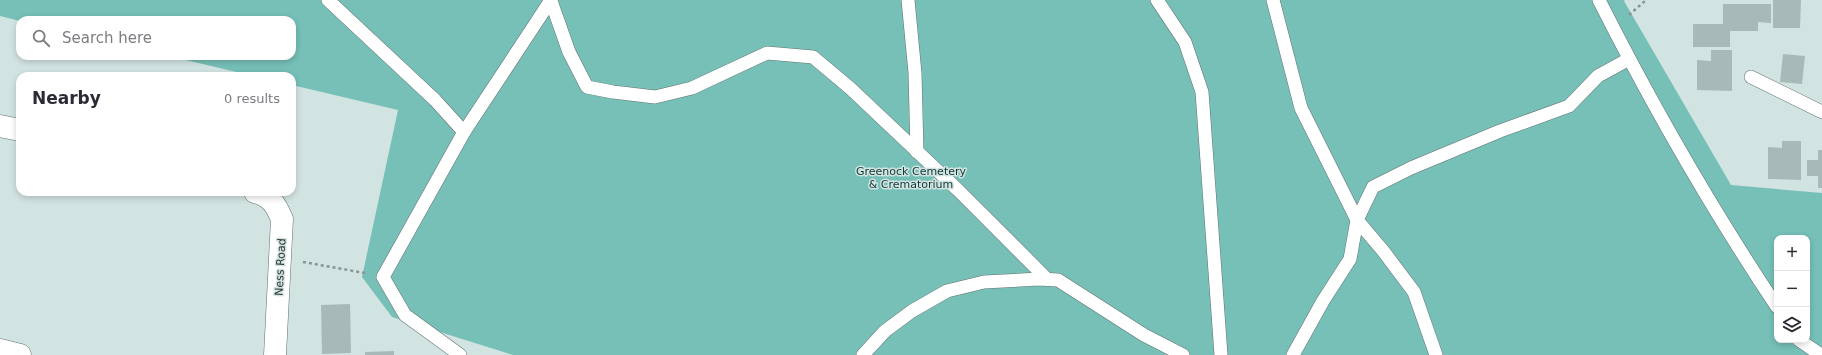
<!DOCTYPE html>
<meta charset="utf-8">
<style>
body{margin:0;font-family:"DejaVu Sans",sans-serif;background:#f2f2f3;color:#2b2b33}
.controls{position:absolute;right:12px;bottom:12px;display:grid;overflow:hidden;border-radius:8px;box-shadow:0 2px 6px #0003}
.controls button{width:36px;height:36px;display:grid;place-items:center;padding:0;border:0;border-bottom:1px solid #e1e1e2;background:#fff;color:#2b2b33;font:20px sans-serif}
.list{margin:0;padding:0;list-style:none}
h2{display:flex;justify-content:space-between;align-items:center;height:52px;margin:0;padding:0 16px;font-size:17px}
h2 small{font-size:13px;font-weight:400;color:#7c7c81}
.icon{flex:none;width:22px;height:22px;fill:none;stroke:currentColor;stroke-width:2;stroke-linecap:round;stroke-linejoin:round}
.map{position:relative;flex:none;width:1822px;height:355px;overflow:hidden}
.search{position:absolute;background:#fff;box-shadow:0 2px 6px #0003;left:16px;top:16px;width:280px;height:44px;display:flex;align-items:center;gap:10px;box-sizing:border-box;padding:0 14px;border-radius:12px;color:#7c7c81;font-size:15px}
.panel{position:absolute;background:#fff;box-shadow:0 2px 6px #0003;left:16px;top:72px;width:280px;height:124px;border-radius:12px}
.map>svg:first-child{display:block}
</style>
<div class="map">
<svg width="1822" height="355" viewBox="0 0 1822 355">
<rect width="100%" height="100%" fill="#d2e4e2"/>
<!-- green -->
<path fill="#76c0b7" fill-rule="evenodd" d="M0,0h1625l-1,1 107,184 91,8v162h-1309l-121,-38 -30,-40 36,-167 -106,-25v-9h-39l-84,-20h123v-36l-272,1 -20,-5zM1777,238h30v102h-30z"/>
<!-- building -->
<g fill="#a8bab7">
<path d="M1773,0h28l-1,28h-27z"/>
<path d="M1723,4h48v19l-13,-1v9h-28v16h-37v-23h30z"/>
<path d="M1711,50h21v41l-35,-1v-30l14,1z"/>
<path d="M1783,54l22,2 -3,28 -22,-2z"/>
<path d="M1782,141h19v39l-33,-1v-32l14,1z"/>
<path d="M1818,150h4v38h-4v-12h-11v-16h11z"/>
<path d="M350,304l1,49 -29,1 -1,-49z"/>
<path d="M394,351v4h-29v-3z"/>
</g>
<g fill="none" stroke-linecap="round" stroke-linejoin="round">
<!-- service casing -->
<g stroke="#61716f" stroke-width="14">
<g id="service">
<path d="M328,0l107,100 29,32 -81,145 22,38 55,40"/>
<path d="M908,0l7,73 2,79"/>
<path d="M1157,0l28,42 17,50 19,263"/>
<path d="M1273,0l28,108 56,112 -7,39 -27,42 -30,54"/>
<path d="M1599,0c53,105 112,208 178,307"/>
<path d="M551,1l18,51 18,35 26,5 42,5 37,-9 75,-35 46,4 37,31 108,102 89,89"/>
<path d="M1751,77l71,35"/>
<path d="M464,132l87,-132"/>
<path d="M1799,340l22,15"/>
<path d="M863,355l22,-24 27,-20 35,-20 37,-9 55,-3 19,1 86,55 39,20"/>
<path d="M1436,355l-22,-63 -30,-40 -27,-32 16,-33 38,-19 89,-37 69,-25 29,-30 31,-17"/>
</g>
</g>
<!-- minor casing -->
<g stroke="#61716f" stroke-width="23">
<g id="minor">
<path d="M0,126l20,4"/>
<path d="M255,192c16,4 21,13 27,27l-7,136"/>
<path d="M0,350l20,5"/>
</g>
</g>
<!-- path -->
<g stroke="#879593" stroke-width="2.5" stroke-dasharray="3 3" stroke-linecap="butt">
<path d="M1629,15l17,-15"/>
<path d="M303,262l62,11"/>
</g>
<!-- service -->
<use href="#service" stroke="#fff" stroke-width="13"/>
<!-- minor -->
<use href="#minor" stroke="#fff" stroke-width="22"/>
</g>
<g text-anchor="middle" stroke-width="3" stroke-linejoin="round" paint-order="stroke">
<!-- park labels -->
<g font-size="11" fill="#113835" stroke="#d2e4e2">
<text x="911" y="175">Greenock Cemetery<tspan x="911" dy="13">&amp; Crematorium</tspan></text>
</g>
<!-- street labels -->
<g font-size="11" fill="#2c3332" stroke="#d2e4e2">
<text transform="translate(280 267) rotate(-87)" y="4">Ness Road</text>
</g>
</g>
</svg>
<div class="controls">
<button>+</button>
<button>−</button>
<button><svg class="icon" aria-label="layers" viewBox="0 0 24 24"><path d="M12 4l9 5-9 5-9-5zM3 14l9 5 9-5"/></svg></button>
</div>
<div class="search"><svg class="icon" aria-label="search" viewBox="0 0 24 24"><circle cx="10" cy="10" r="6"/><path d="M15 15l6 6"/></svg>Search here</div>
<section class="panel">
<h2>Nearby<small>0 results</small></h2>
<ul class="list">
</ul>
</section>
</div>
